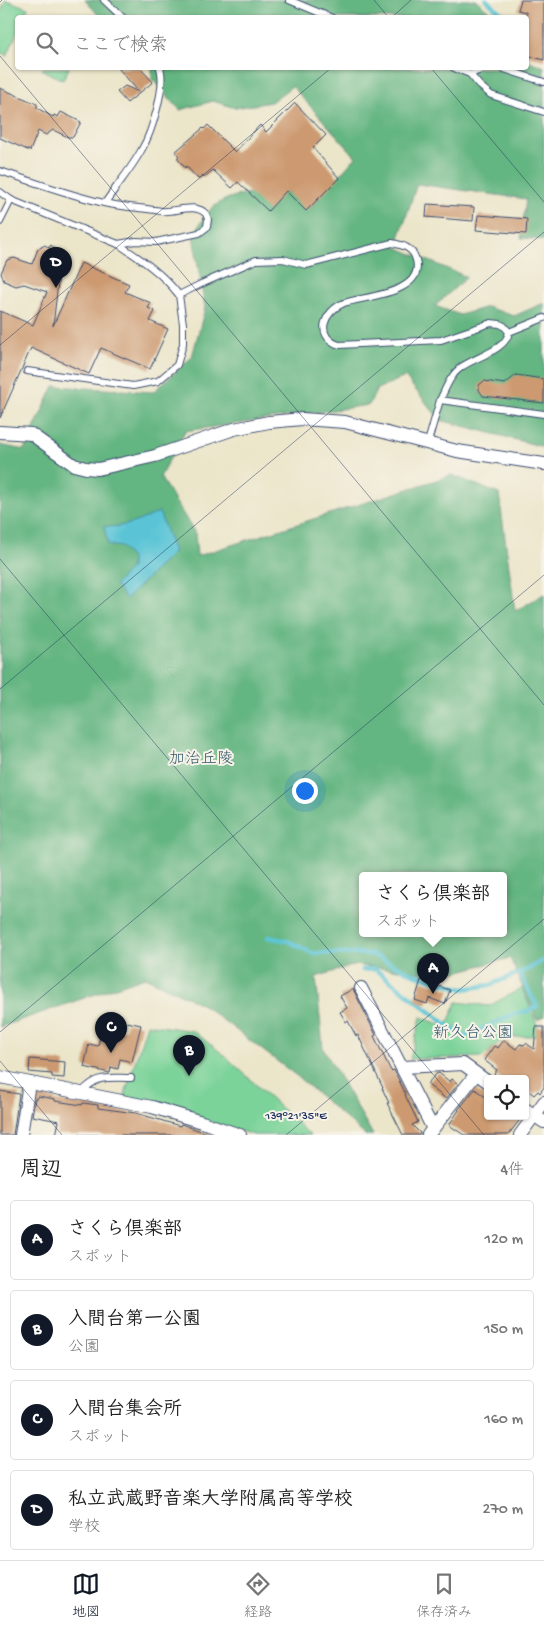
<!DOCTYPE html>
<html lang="ja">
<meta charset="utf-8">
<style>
body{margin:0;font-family:"Gochi Hand","Klee One",sans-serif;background:#f2f2f2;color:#222}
.controls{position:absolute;right:15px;bottom:15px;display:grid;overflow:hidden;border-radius:5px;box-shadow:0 1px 4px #0004}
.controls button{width:45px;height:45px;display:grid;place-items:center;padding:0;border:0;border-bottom:1px solid #e0e0e0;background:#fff;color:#222;font:25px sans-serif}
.you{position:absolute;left:304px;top:790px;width:18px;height:18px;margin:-12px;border:4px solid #fff;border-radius:50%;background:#1a73e8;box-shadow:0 0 0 8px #1a73e833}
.badge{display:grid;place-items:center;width:32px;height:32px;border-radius:50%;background:#111827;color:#fff;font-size:16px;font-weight:700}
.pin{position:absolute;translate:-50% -41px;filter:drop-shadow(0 1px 2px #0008)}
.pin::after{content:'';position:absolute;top:26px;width:18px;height:15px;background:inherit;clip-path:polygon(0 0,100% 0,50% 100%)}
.popup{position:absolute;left:359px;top:872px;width:148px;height:65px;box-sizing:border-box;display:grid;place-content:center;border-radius:5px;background:#fff;filter:drop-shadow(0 1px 4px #0005);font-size:16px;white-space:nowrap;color:#767676}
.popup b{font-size:19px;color:#222}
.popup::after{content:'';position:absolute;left:50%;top:100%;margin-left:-10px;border:10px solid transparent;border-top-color:#fff}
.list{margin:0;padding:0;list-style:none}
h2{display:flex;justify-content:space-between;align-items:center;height:65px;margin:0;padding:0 20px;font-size:21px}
h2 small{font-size:16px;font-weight:400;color:#767676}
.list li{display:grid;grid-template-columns:32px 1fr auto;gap:15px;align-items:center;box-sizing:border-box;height:80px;margin:0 10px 10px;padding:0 10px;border:1px solid #e0e0e0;border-radius:5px}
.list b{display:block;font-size:19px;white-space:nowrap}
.list p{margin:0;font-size:16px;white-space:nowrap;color:#767676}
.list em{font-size:16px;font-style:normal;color:#767676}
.icon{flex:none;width:28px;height:28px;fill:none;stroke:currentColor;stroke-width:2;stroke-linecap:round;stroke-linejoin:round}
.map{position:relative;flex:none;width:544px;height:1135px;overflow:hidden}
.search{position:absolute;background:#fff;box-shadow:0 1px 4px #0004;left:15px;right:15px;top:15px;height:55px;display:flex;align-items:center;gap:12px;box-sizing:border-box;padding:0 18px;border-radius:5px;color:#767676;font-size:19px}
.sheet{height:425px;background:#fff}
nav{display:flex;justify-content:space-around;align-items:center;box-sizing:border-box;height:70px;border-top:1px solid #e0e0e0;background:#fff;font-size:14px;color:#767676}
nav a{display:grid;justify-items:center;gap:2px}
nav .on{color:#111827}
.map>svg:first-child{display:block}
</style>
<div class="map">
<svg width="544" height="1135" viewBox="0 0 544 1135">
<rect width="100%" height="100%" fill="#f7f3e8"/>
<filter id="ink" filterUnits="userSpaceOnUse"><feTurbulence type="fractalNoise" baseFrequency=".02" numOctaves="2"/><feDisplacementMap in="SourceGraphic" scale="10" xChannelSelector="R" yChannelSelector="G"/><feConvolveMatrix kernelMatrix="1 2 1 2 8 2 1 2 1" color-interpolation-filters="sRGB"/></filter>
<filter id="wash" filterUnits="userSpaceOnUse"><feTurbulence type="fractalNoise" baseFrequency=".0096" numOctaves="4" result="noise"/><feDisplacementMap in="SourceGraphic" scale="20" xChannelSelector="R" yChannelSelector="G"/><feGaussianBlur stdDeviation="1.12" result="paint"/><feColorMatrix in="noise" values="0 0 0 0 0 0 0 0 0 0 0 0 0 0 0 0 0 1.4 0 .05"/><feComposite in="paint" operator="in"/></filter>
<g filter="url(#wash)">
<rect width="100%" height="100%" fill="#ebe5c9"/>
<!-- green -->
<g fill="#7bd399" stroke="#4b817c">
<path d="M6,0l22,8 -4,9 -6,1 -1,15 -10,23 -7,-4v-38z"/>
<path d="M43,68h26l-6,12 -21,-10z"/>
<path d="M522,988l19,47 -37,3 -21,19 -73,2 11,-42 25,10 11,-25 32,4z"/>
<path d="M147,1024l46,7 30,23 87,81h-56l-130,-38z"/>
</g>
<!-- forest -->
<g fill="#64b581" stroke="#407270" fill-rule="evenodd">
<path d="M85,0h391l12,10 -2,8h-385z"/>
<path d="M527,60l17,7v173l-23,-2 5,-39 -109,-15 -21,63 71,30 -32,29 25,9 27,-8 27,9 30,-13v144l-104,-27 -35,-43 -28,12 -8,16 -184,26 -25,46 35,56 2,23 255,-81 47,19 16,117 29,-17v422l-7,4 -27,-62 -66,17 -89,-10 -39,12 7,71 50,87h-8l-67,-58 -95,-72 -58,-28 -145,50v-582l24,5 30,-64 99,6 39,-35 13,-49 -12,-73c5,-7 9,-16 15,-23 19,-21 51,-19 76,-22l26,18 46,-51 -64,-71 -21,16 -36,6 -22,-7 -33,9 -28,-31v-11h374zM363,875h140v58h-140z"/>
</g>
<!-- water -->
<path fill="#5ac4d6" stroke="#3a7a9a" d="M159,512l15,40 -48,47 -11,-14 16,-17v-10l-10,-11 -13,-2 -4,-19c19,3 37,-6 55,-14z"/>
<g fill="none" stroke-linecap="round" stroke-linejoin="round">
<!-- stream -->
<g stroke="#5ac4d6" stroke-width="4.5">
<path d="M486,0l21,18"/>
<path d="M268,937l20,4 24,12 59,1 43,20 49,15 27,-4 36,-15 18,-10"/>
<path d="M363,970l12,-1 84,65 7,2 48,-22 14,-3 9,-5 -18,-33"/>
</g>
</g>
<g id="blocks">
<!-- building -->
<g fill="#cc9970">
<path d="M521,0h23v60l-18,-5v-43l-8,-2z"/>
<path d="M118,68h22l13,14 -26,21 -10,-11 8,-6 14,6z"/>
<path d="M0,88l37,16v4l16,9 1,-2 4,2 3,-5 20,10 -8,15h-5l-15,-7 -7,5 -8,-4 -8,20 -30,-13z"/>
<path d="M295,103l31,32 -13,13 26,30 -33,33 -20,-20 -18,20 -30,-29 -6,6 -19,-18 -9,7 -1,-2 -5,4 -12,-13 -1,2 -8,-10 2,-2 -4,-4 28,-24 1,1 4,-4 27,27 25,-27 6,7z"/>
<path d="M427,204l47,3 -1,14 -47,-4z"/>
<path d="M478,215l49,4 -1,15 -50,-4z"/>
<path d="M45,245l4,3 2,-3 7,6 3,6 -8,69 28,-63 48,21 -4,8 26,11 -3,5 7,3 -5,10 18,8 -18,40 -49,-21 -12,26 -58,-26 -31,70v-107l33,14 14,-33 -23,-8 -8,2 -12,-5 -3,-8 6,-13 7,-2 18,6 6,-15z"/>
<path d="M516,375l28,4v24l-61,-7 -4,-6v-5l5,-4 21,3z"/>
<path d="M421,980l29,10 -5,14 -16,-6 -2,6 -12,-4z"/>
<path d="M353,989l23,46 -2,1 17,35 3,-1 12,25h-1l13,27 -6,3 8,8v2h-17l-16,-32h2l-7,-15h1l-25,-53 -2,1 -8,-15 -2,1 -6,-10 7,-4 -7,-12z"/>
<path d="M127,1022l14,3 -9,37 -12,-3 -2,10 -7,-2 -1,6 -26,-6 5,-23 9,2 3,-13 12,3 2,-8 10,2z"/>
<path d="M536,1027h8v60l-4,6 -2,-2 -4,4 -9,-7v-9h-24l-7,-5 3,-4 -13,-10 10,-14 4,2 6,-8 12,9 4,-5 4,1 2,-2 8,6z"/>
<path d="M30,1059l35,3 -1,16 -12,-1v-3l-23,-2z"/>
<path d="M439,1073l11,9 2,-3 6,5 -12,15 -19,-15 9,-10z"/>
<path d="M475,1089l13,10v17l34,1 -14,18h-44l-15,-10 10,-15h-1z"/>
<path d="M0,1091l19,3 -6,41h-13z"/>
<path d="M38,1096l17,3v2l27,4 1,-2 15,2v3l38,5 44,13 1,-2 31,11h-156l3,-14 -27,-5 3,-18h3z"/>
</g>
</g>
</g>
<g filter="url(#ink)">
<use href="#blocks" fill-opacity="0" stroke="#3a4a6e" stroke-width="1"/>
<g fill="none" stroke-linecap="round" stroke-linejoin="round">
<!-- lane casing -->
<g stroke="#3a4a6e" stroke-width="8">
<g id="lane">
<path d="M104,0l19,18"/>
<path d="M289,0l43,18"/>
<path d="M454,68l16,6 9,11 12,10 53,17"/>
<path d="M501,68l43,14"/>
<path d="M470,74l17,-6"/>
<path d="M0,171c34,11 69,24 104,32 19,4 38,5 57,8 14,2 34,-9 45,3l2,5 -1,8 -8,6 -43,9 -20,-1 -18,3 -107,-44"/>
<path d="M0,192l11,8 -11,22"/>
<path d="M105,203c12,-18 27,-35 37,-54 10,-17 24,-63 18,-81"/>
<path d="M118,244c23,15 44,29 61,51"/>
<path d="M509,332l35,-14"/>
<path d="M27,371l106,15 25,-5 19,-16 6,-21v-20l-4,-29 22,-11 55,-24 27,-1 23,6 86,-22c11,2 21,5 24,17 9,34 -51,36 -72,43 -20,8 -30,33 -5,42l102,-5 50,-17 9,1 4,2 5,6c-3,19 -35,25 -49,36 -10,8 -14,20 -20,32l104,14"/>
<path d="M428,442l12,-42"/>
<path d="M81,1093c17,-19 27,-15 50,-15"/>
</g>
</g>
<!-- street casing -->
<g stroke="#3a4a6e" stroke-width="14">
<g id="street">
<path d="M0,432l31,2 43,31 12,3 12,1 57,-13 79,-27 35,-7 33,-3 43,3 112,29 87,13"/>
<path d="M361,988l72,141"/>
<path d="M403,1067l60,-3 25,18"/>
<path d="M0,1077l152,30 50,15 38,13"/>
<path d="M525,1109l19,13"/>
<path d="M21,1135l8,-52"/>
<path d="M428,1135l48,-61"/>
<path d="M520,1135l24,-33"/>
</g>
</g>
<!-- lane -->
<use href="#lane" stroke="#fff" stroke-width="6"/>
<!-- street -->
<use href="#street" stroke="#fff" stroke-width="12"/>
</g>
</g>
<!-- ticks -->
<path fill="none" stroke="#1b2f5e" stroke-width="1" stroke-opacity="0.45" d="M374,0l15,18M0,2l2,-2M391,18l20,-18M0,56l544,649M431,68l113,134M0,345l331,-277M0,559l484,576M0,689l544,-457M0,1032l544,-457M0,1061l62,74M286,1135l258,-216"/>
<g text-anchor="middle" stroke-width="4" stroke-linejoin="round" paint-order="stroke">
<!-- park labels -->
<g font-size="16" fill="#33586d" stroke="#f7f3e8">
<text x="201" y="763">加治丘陵</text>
<text x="473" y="1037">新久台公園</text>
</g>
</g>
<g font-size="12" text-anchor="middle" fill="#1b2f5e" stroke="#f7f3e8" stroke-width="4" stroke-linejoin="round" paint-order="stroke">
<text x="296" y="1119">139°21'35"E</text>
</g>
</svg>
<div class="controls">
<button><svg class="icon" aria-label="locate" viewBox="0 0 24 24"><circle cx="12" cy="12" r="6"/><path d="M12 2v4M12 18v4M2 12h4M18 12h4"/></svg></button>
</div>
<div class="you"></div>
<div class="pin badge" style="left:433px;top:994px">A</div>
<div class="popup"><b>さくら倶楽部</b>スポット</div>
<div class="pin badge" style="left:189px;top:1076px">B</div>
<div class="pin badge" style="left:111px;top:1053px">C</div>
<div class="pin badge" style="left:56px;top:288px">D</div>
<div class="search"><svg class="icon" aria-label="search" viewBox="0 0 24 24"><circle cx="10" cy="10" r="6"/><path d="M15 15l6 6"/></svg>ここで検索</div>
</div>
<section class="sheet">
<h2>周辺<small>4件</small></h2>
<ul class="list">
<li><span class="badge">A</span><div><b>さくら倶楽部</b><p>スポット</p></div><em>120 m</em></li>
<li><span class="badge">B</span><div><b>入間台第一公園</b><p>公園</p></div><em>150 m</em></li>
<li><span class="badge">C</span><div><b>入間台集会所</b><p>スポット</p></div><em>160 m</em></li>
<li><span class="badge">D</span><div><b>私立武蔵野音楽大学附属高等学校</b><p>学校</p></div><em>270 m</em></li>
</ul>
</section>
<nav>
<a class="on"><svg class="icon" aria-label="map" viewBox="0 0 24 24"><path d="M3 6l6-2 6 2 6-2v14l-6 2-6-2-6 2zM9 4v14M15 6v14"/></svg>地図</a>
<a><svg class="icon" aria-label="directions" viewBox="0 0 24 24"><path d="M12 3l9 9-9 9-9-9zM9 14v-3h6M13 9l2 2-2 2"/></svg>経路</a>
<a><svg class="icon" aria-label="saved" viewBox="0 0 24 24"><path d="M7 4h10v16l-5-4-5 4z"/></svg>保存済み</a>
</nav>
